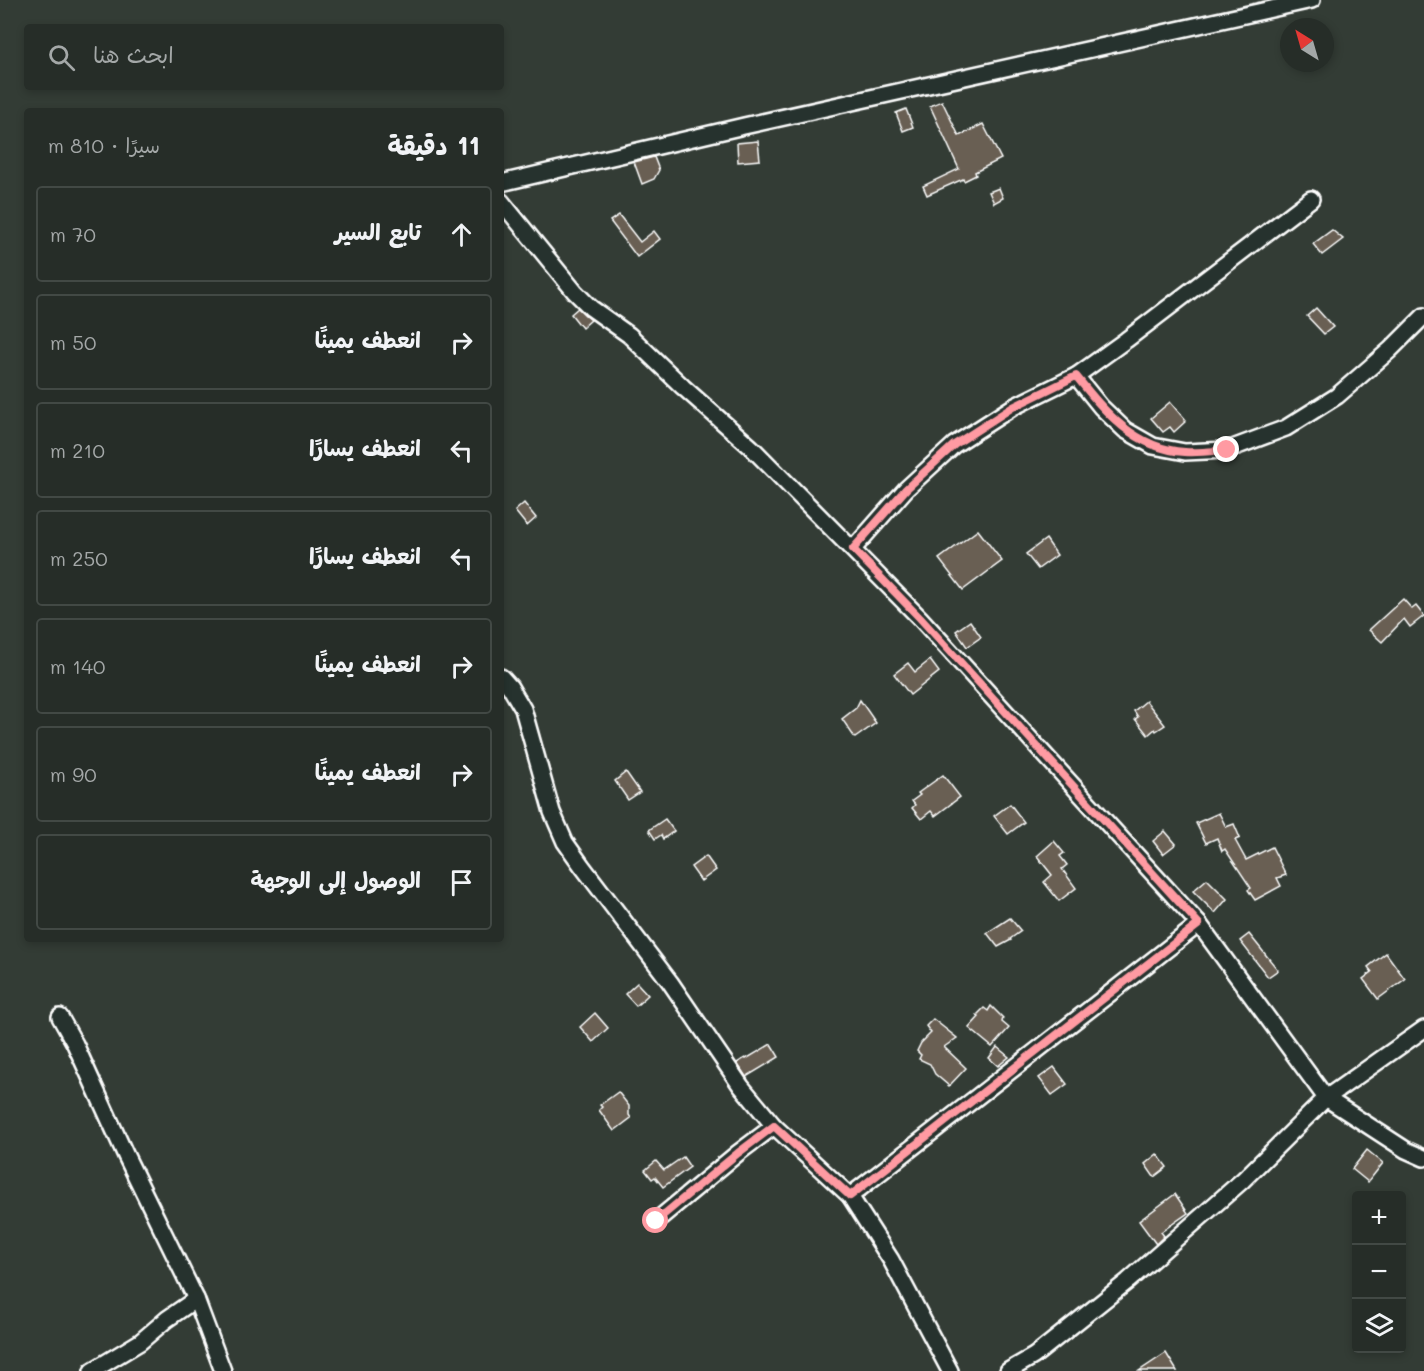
<!DOCTYPE html>
<html lang="ar">
<meta charset="utf-8">
<style>
body{margin:0;font-family:Mali,"Playpen Sans Arabic",sans-serif;background:#323934;color:#f1f3f6;direction:rtl}
.controls{position:absolute;right:18px;bottom:18px;display:grid;overflow:hidden;border-radius:6px;box-shadow:0 3px 9px #0003}
.controls button{width:54px;height:54px;display:grid;place-items:center;padding:0;border:0;border-bottom:2px solid #424945;background:#262d28;color:#f1f3f6;font:30px sans-serif}
.compass{position:absolute;left:1280px;top:18px;width:54px;height:54px;border-radius:50%;background:#262d28;box-shadow:0 3px 9px #0003;rotate:323deg}
.stop{position:absolute;width:18px;height:18px;margin:-14px;border:4px solid #ff9aa2;border-radius:50%;background:#fff}
.stop.end{background:#ff9aa2;border-color:#fff;box-shadow:0 2px 6px #0008}
.list{margin:0;padding:0;list-style:none}
h2{display:flex;justify-content:space-between;align-items:center;height:78px;margin:0;padding:0 24px;font-size:26px}
h2 small{font-size:20px;font-weight:400;color:#a4a8a8}
.list li{display:grid;grid-template-columns:39px 1fr auto;gap:18px;align-items:center;box-sizing:border-box;height:96px;margin:0 12px 12px;padding:0 12px;border:2px solid #424945;border-radius:6px}
.list b{display:block;font-size:22px;white-space:nowrap}
.list em{font-size:20px;font-style:normal;color:#a4a8a8}
.icon{flex:none;width:33px;height:33px;fill:none;stroke:currentColor;stroke-width:2;stroke-linecap:round;stroke-linejoin:round}
.map{position:relative;flex:none;width:1424px;height:1371px;overflow:hidden;direction:ltr}
.search{position:absolute;background:#262d28;box-shadow:0 3px 9px #0003;left:24px;top:24px;width:480px;height:66px;display:flex;align-items:center;gap:15px;box-sizing:border-box;padding:0 21px;border-radius:6px;color:#a4a8a8;font-size:22px}
.panel{position:absolute;background:#262d28;box-shadow:0 3px 9px #0003;left:24px;top:108px;width:480px;height:834px;border-radius:6px;direction:rtl}
.map>svg:first-child{display:block}
</style>
<div class="map">
<svg width="1424" height="1371" viewBox="0 0 1424 1371">
<rect width="100%" height="100%" fill="#333c35"/>
<filter id="ink" filterUnits="userSpaceOnUse"><feTurbulence type="fractalNoise" baseFrequency=".0167" numOctaves="2"/><feDisplacementMap in="SourceGraphic" scale="12" xChannelSelector="R" yChannelSelector="G"/><feConvolveMatrix kernelMatrix="1 2 1 2 8 2 1 2 1" color-interpolation-filters="sRGB"/></filter>
<g filter="url(#ink)">
<!-- building -->
<g fill="#695f53" stroke="#fff" stroke-width="1.5">
<path d="M942,101l17,35 24,-12 18,35 -26,13 1,3 -12,6 -1,-2 -36,16 -4,-9 36,-17 -29,-63z"/>
<path d="M906,109l7,18 -10,4 -7,-18z"/>
<path d="M758,141l2,19 -22,2 -1,-19z"/>
<path d="M654,157l5,13 -5,9 -12,5 -8,-22z"/>
<path d="M999,188l4,10 -9,5 -5,-11z"/>
<path d="M619,215l21,27 14,-11 6,8 -23,18 -27,-36z"/>
<path d="M1332,230l11,9 -21,16 -9,-11z"/>
<path d="M578,308l13,12 -9,8 -11,-14z"/>
<path d="M1316,308l17,19 -9,7 -17,-18z"/>
<path d="M1170,402l16,19 -12,11 -4,-5 -7,5 -12,-14z"/>
<path d="M524,503l12,15 -9,8 -12,-15z"/>
<path d="M978,530l24,31 -39,29 -24,-31z"/>
<path d="M1046,539l11,16 -19,14 -12,-15z"/>
<path d="M1403,599l9,10 4,-3 8,10 -14,11 -6,-8 -22,23 -13,-12z"/>
<path d="M970,621l11,16 -14,10 -11,-16z"/>
<path d="M930,660l9,12 -29,23 -16,-21 14,-11 7,9z"/>
<path d="M860,700l16,23 -21,15 -13,-19 14,-11z"/>
<path d="M1146,701l19,24 -9,6 -1,-2 -7,6 -13,-16 3,-2 -4,-6z"/>
<path d="M626,772l14,20 -12,8 -13,-19z"/>
<path d="M943,775l17,22 -25,19 -4,-5 -10,8 -9,-11 3,-3 -3,-4 8,-6 -2,-2z"/>
<path d="M1010,804l14,18 -16,12 -14,-18z"/>
<path d="M1219,813l7,14 8,-3 6,14 -5,2 11,20 26,-13 14,28 -9,3 4,8 -26,14 -7,-10 3,-2 -26,-39 -3,2 -5,-13 -11,5 -10,-20z"/>
<path d="M665,819l9,12 -11,8 -2,-4 -6,4 -6,-9z"/>
<path d="M1165,831l11,13 -13,10 -10,-13z"/>
<path d="M1054,841l10,12 -4,3 7,9 -5,4 14,19 -17,13 -15,-19 8,-7 -15,-19z"/>
<path d="M706,856l10,14 -15,11 -10,-14z"/>
<path d="M1207,879l20,20 -12,14 -22,-22z"/>
<path d="M1010,918l11,13 -11,8 1,1 -13,7 -11,-14z"/>
<path d="M1249,934l29,36 -10,7 -28,-36z"/>
<path d="M1386,953l19,26 -27,20 -15,-20 9,-7 -4,-5z"/>
<path d="M637,983l11,12 -12,11 -11,-12z"/>
<path d="M991,1006l12,12 -1,4 7,6 -17,19 -23,-19 10,-11 -2,-2 7,-7 4,3z"/>
<path d="M595,1013l13,15 -15,14 -13,-15z"/>
<path d="M933,1019l24,19 -13,9 22,21 -17,18 -14,-12 -5,-10 -11,-5 2,-4 -4,-4 4,-8 10,-10 -5,-7z"/>
<path d="M771,1044l8,13 -33,20 -9,-14 8,-5 1,1z"/>
<path d="M997,1047l12,10 -11,9 -9,-8z"/>
<path d="M1054,1067l13,17 -15,11 -13,-17z"/>
<path d="M618,1092l11,14v9l2,3 -17,13 -15,-21 3,-3 -2,-2z"/>
<path d="M1367,1150l16,13 -15,19 -16,-13z"/>
<path d="M1157,1154l10,13 -13,10 -9,-13z"/>
<path d="M683,1157l7,10 -27,20 -8,-10 -3,2 -7,-9 11,-9 8,9z"/>
<path d="M1175,1194l13,19 -27,19 3,4 -8,8 -17,-23z"/>
<path d="M1166,1353l11,18h-38z"/>
</g>
<g fill="none" stroke-linecap="round" stroke-linejoin="round">
<!-- minor casing -->
<g stroke="#fff" stroke-width="20">
<g id="minor">
<path d="M501,183l243,-57 568,-126"/>
<path d="M501,201l74,91 16,16 38,27 54,52 68,60 169,171 279,306 127,174 80,52 18,8"/>
<path d="M1076,376l50,-36 185,-141"/>
<path d="M853,549l53,-60 48,-44 59,-38 63,-31 25,31 24,23 28,16 32,6 42,-2 59,-22 51,-32 53,-46 34,-34"/>
<path d="M501,677l9,10 13,22 29,103 13,30 17,24 88,116 71,104 33,40"/>
<path d="M60,1017l15,27 51,112 70,143 27,72"/>
<path d="M850,1196l349,-272"/>
<path d="M656,1221l82,-68 36,-27 76,70 41,64 59,111"/>
<path d="M92,1371l48,-29 27,-23 29,-20"/>
<path d="M1008,1371l26,-15 94,-75 115,-101 83,-82 98,-69"/>
</g>
</g>
<!-- minor -->
<use href="#minor" stroke="#26332d" stroke-width="15"/>
</g>
</g>
<g fill="none" stroke-linecap="round" stroke-linejoin="round" filter="url(#ink)">
<!-- route -->
<path stroke="#ff9aa2" stroke-width="8" d="M656,1221l82,-68 36,-27 76,70 349,-272 -279,-306 -67,-69 53,-60 48,-44 59,-38 63,-31c29,36 59,73 109,76 14,1 28,-1 42,-2"/>
</g>
</svg>
<div class="controls">
<button>+</button>
<button>−</button>
<button><svg class="icon" aria-label="layers" viewBox="0 0 24 24"><path d="M12 4l9 5-9 5-9-5zM3 14l9 5 9-5"/></svg></button>
</div>
<svg class="compass" viewBox="-18 -18 36 36"><path d="M0-13l5 13h-10z" fill="#e53935"/><path d="M0 13l5-13h-10z" fill="#a4a8a8"/></svg>
<div class="stop" style="left:656px;top:1221px"></div>
<div class="stop end" style="left:1227px;top:450px"></div>
<div class="search"><svg class="icon" aria-label="search" viewBox="0 0 24 24"><circle cx="10" cy="10" r="6"/><path d="M15 15l6 6"/></svg>ابحث هنا</div>
<section class="panel">
<h2>11 دقيقة<small>سيرًا · 810 m</small></h2>
<ul class="list">
<li><svg class="icon" aria-label="ahead" viewBox="0 0 24 24"><path d="M12 20V5M6 11l6-6 6 6"/></svg><div><b>تابع السير</b></div><em>70 m</em></li>
<li><svg class="icon" aria-label="right" viewBox="0 0 24 24"><path d="M7 20v-9h11M14 6l5 5-5 5"/></svg><div><b>انعطف يمينًا</b></div><em>50 m</em></li>
<li><svg class="icon" aria-label="left" viewBox="0 0 24 24"><path d="M17 20v-9H6M10 6l-5 5 5 5"/></svg><div><b>انعطف يسارًا</b></div><em>210 m</em></li>
<li><svg class="icon" aria-label="left" viewBox="0 0 24 24"><path d="M17 20v-9H6M10 6l-5 5 5 5"/></svg><div><b>انعطف يسارًا</b></div><em>250 m</em></li>
<li><svg class="icon" aria-label="right" viewBox="0 0 24 24"><path d="M7 20v-9h11M14 6l5 5-5 5"/></svg><div><b>انعطف يمينًا</b></div><em>140 m</em></li>
<li><svg class="icon" aria-label="right" viewBox="0 0 24 24"><path d="M7 20v-9h11M14 6l5 5-5 5"/></svg><div><b>انعطف يمينًا</b></div><em>90 m</em></li>
<li><svg class="icon" aria-label="arrive" viewBox="0 0 24 24"><path d="M6 21V4h12l-3 4 3 4H6"/></svg><div><b>الوصول إلى الوجهة</b></div></li>
</ul>
</section>
</div>
